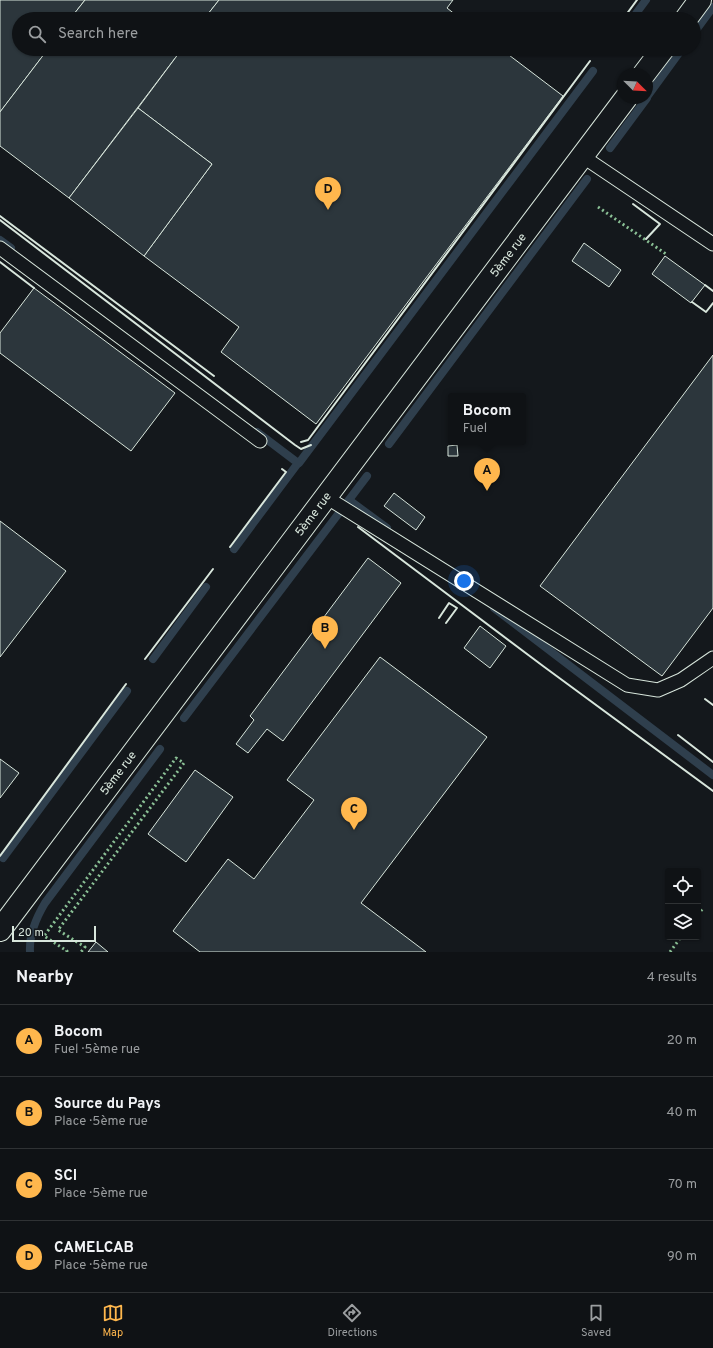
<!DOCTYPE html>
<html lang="en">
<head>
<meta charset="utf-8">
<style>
  :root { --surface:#0f1215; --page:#1d2022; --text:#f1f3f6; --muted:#9b9ea0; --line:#2f3234; --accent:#ffb74d }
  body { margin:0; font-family:Overpass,sans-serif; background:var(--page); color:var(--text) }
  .controls { position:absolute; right:12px; bottom:12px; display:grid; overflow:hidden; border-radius:4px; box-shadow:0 1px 3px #0004 }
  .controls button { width:36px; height:36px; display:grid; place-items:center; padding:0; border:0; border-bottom:1px solid var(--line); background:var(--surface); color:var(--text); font:20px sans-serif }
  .compass { position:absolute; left:617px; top:68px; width:36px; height:36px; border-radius:50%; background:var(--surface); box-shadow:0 1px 3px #0004; rotate:114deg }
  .scale { position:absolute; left:12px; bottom:10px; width:84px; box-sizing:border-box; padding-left:4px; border:2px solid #d8e6dc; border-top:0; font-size:11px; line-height:14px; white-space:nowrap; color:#d8e6dc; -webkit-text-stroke:3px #14181c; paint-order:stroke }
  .you { position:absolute; left:464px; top:581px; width:14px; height:14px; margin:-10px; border:3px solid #fff; border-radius:50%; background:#1a73e8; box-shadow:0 0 0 6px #1a73e833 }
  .badge { display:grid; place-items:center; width:26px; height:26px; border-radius:50%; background:var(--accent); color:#111; font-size:13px; font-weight:700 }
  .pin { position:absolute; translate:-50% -33px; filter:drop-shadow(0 1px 2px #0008) }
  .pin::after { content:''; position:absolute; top:21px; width:14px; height:12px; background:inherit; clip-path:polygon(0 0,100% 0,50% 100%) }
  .popup { position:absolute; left:448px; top:393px; width:78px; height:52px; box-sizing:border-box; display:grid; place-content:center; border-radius:4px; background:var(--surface); filter:drop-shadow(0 1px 3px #0005); font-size:13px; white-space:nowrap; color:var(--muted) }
  .popup b { font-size:15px; color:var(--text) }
  .popup::after { content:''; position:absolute; left:50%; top:100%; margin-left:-8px; border:8px solid transparent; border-top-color:var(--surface) }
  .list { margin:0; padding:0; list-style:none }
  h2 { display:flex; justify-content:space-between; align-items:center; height:52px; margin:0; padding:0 16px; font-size:17px }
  h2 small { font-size:13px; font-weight:400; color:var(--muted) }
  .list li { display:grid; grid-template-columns:26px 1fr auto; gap:12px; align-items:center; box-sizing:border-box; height:72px; padding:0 16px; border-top:1px solid var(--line) }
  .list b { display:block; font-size:15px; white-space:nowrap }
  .list p { margin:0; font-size:13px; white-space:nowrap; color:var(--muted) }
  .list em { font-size:13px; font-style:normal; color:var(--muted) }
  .icon { flex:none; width:22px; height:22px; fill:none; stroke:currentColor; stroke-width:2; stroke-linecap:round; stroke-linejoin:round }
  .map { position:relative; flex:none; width:713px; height:952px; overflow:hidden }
  .search { position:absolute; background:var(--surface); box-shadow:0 1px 3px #0004; left:12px; right:12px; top:12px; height:44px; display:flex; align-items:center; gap:10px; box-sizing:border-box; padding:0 14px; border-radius:22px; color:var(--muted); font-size:15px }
  .sheet { height:340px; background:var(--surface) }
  nav { display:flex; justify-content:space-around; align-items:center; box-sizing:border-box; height:56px; border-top:1px solid var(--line); background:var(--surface); font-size:11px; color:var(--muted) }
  nav a { display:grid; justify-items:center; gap:2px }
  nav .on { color:var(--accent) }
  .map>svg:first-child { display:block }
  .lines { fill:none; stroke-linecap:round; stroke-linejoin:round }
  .stream { stroke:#2f3f4d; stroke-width:8 }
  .building { fill:#2c363c; stroke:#d8e6dc }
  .service-casing { stroke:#d8e6dc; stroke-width:15 }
  .minor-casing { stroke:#d8e6dc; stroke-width:24 }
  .service { stroke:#14181c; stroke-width:13 }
  .minor { stroke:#14181c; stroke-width:22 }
  .hedge { stroke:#8ac095; stroke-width:3; stroke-dasharray:2 3; stroke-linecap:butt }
  .wall { stroke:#d8e6dc; stroke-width:2 }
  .labels { text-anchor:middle; stroke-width:3; stroke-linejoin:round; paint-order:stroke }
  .street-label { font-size:12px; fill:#d8e6dc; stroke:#14181c }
</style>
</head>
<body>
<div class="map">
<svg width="713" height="952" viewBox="0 0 713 952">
  <rect width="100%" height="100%" fill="#14181c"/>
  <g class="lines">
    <g class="stream">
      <path d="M 632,19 L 646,0"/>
      <path d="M 694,33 L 713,7"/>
      <path d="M 647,97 L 682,49"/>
      <path d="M 610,148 L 647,98"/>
      <path d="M 0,240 L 11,248"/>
      <path d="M 389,444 L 587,179"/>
      <path d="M 299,463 L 593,71"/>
      <path d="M 349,500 L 387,528"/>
      <path d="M 234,549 L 298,463 L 257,432"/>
      <path d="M 494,608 L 713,775"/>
      <path d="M 153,659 L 206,587"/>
      <path d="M 184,718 L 367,476"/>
      <path d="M 3,858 L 127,691"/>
      <path d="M 30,952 C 29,934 36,918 45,903 L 160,749"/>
    </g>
  </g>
  <g class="building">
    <path d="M 0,0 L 85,0 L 70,19 L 19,19 L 19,49 L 48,49 L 0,112 Z"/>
    <path d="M 85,0 L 219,0 L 204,19 L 70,19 Z"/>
    <path d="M 219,0 L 453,0 L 447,8 L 461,19 L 204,19 Z"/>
    <path d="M 48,49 L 182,49 L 69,198 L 0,146 L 0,112 Z"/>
    <path d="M 182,49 L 501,49 L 563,96 L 316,424 L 221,352 L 239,327 L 144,256 L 212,164 L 138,108 Z"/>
    <path d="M 138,108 L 212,164 L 144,256 L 69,198 Z"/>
    <path d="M 584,243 L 621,270 L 609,287 L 572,261 Z"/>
    <path d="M 665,256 L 705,285 L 691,303 L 652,274 Z"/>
    <path d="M 34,288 L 175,393 L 131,451 L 0,353 L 0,333 Z"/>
    <path d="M 713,355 L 713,608 L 662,676 L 540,586 Z"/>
    <path d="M 457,445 L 458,456 L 448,456 L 448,446 Z"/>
    <path d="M 394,493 L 425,517 L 416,530 L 384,506 Z"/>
    <path d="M 0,521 L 66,571 L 0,657 Z"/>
    <path d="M 368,558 L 401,583 L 283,741 L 267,729 L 248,753 L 236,744 L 254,720 L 250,716 Z"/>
    <path d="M 480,626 L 506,646 L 490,668 L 464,648 Z"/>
    <path d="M 380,657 L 487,737 L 361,903 L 426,952 L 200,952 L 173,931 L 228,859 L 254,879 L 314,800 L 287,780 Z"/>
    <path d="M 0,759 L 19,773 L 0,798 Z"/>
    <path d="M 195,770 L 233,797 L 186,862 L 148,834 Z"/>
    <path d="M 96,942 L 108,952 L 88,952 Z"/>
  </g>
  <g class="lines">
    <g class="service-casing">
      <g id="service">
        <path d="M 582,156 L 713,244"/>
        <path d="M 0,248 L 260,441"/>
        <path d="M 326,497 L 627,685 L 658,690 L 681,680 L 713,658"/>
      </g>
    </g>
    <g class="minor-casing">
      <g id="minor">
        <path d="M 686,19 L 700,0"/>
        <path d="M 644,74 L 663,49"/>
        <path d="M 0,930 L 626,98"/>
      </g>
    </g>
    <use href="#service" class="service"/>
    <use href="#minor" class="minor"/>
    <g class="hedge">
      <path d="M 598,207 L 666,254"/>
      <path d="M 698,915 L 703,908"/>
      <path d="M 66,952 L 67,951 L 44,936 L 176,758 L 184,763 L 58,930 L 85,947 L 81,952"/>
      <path d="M 670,952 L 681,937"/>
    </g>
    <g class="wall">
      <path d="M 623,19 L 637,0"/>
      <path d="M 633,204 L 660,224 L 646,239"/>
      <path d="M 0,216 L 214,376"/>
      <path d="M 0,220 L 295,445 L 301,449 L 311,445"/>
      <path d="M 0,262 L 34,288"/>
      <path d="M 705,285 L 713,291"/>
      <path d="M 692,302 L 706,312 L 713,303"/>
      <path d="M 301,442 L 308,440 L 590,61"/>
      <path d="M 358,527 L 543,666 L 713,791"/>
      <path d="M 230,547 L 286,472 L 282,469"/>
      <path d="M 439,618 L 449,603 L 457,608 L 446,623"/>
      <path d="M 145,659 L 213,569"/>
      <path d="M 705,699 L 713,705"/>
      <path d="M 678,735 L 713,762"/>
      <path d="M 0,856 L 126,684"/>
    </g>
  </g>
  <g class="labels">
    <g class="street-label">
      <text transform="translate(508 255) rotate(-53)" y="4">5ème rue</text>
      <text transform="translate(313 514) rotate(-53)" y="4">5ème rue</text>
      <text transform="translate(118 773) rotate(-53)" y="4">5ème rue</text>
    </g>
  </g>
</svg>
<div class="controls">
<button><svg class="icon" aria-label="locate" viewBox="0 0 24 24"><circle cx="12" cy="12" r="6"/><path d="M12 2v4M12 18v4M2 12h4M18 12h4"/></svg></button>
<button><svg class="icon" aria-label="layers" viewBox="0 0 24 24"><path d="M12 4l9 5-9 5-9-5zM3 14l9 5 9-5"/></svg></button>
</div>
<svg class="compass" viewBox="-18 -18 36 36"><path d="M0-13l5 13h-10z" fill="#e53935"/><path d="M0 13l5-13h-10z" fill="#9b9ea0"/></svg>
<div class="scale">20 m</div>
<div class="you"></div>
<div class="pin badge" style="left:487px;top:491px">A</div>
<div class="popup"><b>Bocom</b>Fuel</div>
<div class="pin badge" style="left:325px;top:649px">B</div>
<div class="pin badge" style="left:354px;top:830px">C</div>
<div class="pin badge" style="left:328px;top:210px">D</div>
<div class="search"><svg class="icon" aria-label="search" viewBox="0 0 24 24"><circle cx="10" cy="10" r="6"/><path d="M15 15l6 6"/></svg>Search here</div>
</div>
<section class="sheet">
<h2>Nearby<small>4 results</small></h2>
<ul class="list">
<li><span class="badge">A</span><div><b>Bocom</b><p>Fuel · 5ème rue</p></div><em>20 m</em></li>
<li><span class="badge">B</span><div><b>Source du Pays</b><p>Place · 5ème rue</p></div><em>40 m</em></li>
<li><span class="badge">C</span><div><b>SCI</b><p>Place · 5ème rue</p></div><em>70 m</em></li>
<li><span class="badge">D</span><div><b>CAMELCAB</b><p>Place · 5ème rue</p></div><em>90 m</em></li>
</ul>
</section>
<nav>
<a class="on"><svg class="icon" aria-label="map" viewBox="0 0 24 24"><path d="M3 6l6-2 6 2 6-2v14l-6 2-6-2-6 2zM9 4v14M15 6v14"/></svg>Map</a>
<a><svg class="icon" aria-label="directions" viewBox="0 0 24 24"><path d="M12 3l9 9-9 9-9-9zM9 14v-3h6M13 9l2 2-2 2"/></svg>Directions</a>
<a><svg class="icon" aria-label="saved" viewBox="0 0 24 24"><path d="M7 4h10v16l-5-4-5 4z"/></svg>Saved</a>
</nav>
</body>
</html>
